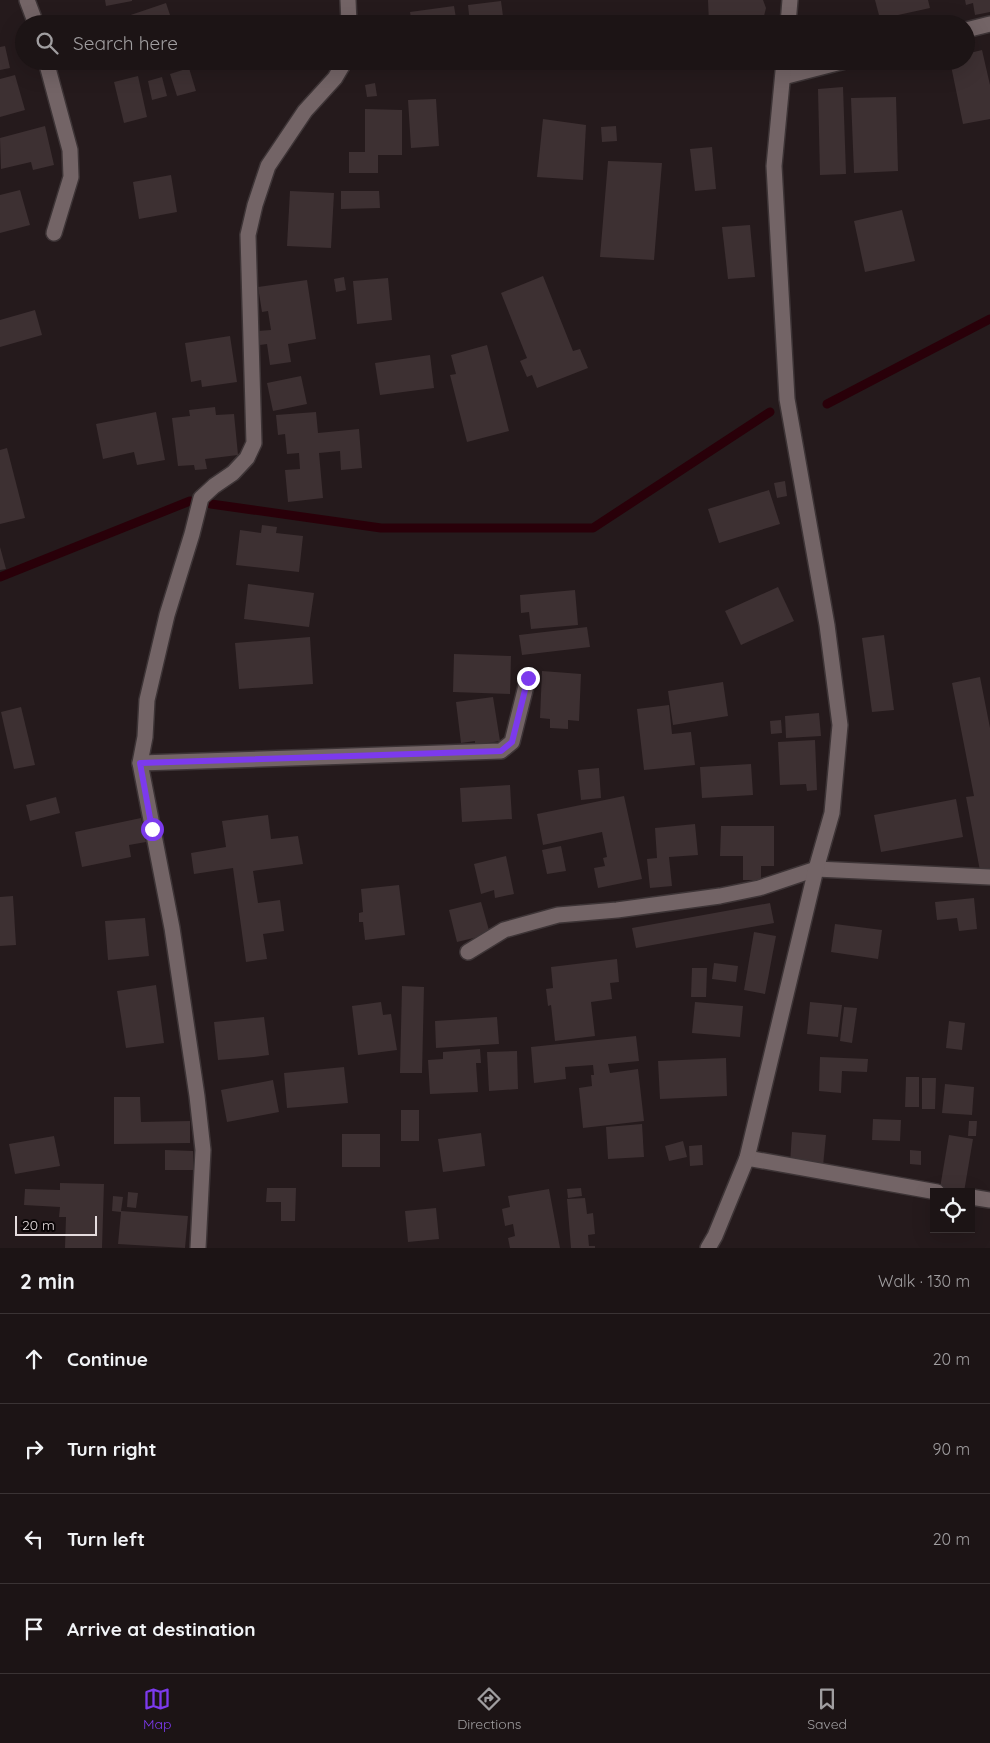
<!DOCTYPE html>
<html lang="en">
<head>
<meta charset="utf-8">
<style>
  :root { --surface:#1c1415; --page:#292122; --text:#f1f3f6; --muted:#a09ea0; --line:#3a3334; --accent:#7c3aed }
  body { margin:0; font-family:Quicksand,sans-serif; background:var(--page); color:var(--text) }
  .controls { position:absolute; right:15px; bottom:15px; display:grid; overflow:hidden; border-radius:0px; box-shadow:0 5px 20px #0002 }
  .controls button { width:45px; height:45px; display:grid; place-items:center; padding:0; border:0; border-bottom:1px solid var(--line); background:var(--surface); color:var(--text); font:25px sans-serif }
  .scale { position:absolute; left:15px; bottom:12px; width:82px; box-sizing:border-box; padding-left:5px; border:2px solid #e5dcde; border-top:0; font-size:14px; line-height:18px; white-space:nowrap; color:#e5dcde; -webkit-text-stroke:4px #0b0607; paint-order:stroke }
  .stop { position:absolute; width:15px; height:15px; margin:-11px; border:4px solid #7c3aed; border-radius:50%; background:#fff }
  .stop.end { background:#7c3aed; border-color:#fff; box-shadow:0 1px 5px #0008 }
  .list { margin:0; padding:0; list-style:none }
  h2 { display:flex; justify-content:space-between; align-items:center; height:65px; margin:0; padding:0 20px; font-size:21px }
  h2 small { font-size:16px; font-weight:400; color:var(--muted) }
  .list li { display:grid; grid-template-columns:32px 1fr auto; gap:15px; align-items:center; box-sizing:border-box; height:90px; padding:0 20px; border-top:1px solid var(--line) }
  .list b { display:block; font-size:19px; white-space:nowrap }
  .list em { font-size:16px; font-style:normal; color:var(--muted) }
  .icon { flex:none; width:28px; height:28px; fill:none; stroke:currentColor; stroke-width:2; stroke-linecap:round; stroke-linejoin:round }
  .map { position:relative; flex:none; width:990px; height:1248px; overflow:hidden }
  .search { position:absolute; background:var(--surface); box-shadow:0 5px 20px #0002; left:15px; right:15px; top:15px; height:55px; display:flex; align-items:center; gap:12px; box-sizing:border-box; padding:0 18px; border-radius:28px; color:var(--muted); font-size:19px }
  .sheet { height:425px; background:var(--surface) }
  nav { display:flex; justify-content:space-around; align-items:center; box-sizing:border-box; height:70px; border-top:1px solid var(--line); background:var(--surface); font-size:14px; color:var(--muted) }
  nav a { display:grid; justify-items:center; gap:2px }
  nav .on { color:var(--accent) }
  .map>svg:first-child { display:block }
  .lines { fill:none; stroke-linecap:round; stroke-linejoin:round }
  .stream { stroke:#290009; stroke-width:9 }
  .building { fill:#3d3032 }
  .minor-casing { stroke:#3d3436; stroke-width:18 }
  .minor { stroke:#736466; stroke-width:15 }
  .route { stroke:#7c3aed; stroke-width:6 }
</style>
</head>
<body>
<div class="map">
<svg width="990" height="1248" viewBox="0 0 990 1248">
  <rect width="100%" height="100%" fill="#251a1c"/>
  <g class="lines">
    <g class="stream">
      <path d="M 827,404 L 990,319"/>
      <path d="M 211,504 L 381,528 L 593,528 L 770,412"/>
      <path d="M 0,577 L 190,501"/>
    </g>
  </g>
  <g class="building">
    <path d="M 105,0 L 132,0 L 132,1 L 106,6 Z"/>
    <path d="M 708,0 L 763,0 L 766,8 L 762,24 L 709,24 Z"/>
    <path d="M 875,0 L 928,0 L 930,8 L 880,19 Z"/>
    <path d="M 965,0 L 990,0 L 990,12 L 975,15 L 973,3 L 966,5 Z"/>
    <path d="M 501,1 L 504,24 L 470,24 L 468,5 Z"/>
    <path d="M 166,3 L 173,24 L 104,24 L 113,21 Z"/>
    <path d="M 454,6 L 457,24 L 412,24 L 410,12 Z"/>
    <path d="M 5,46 L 10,68 L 0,70 L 0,47 Z"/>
    <path d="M 982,50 L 990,85 L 990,119 L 963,124 L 950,61 L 966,61 L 966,54 Z"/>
    <path d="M 154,61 L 181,61 L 181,62 L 156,68 Z"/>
    <path d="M 189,68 L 196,91 L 177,96 L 170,74 Z"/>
    <path d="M 15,75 L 25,110 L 0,117 L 0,79 Z"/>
    <path d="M 138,76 L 147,117 L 124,123 L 114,82 Z"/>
    <path d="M 162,77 L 167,96 L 152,100 L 148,81 Z"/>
    <path d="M 375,83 L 377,96 L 367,97 L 365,85 Z"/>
    <path d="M 843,87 L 846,174 L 820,175 L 818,89 Z"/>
    <path d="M 896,97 L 898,171 L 854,173 L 851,98 Z"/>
    <path d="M 436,99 L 439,146 L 411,148 L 408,100 Z"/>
    <path d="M 365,109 L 402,110 L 402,155 L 378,155 L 378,173 L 349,173 L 349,152 L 365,152 Z"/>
    <path d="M 543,119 L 586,125 L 583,180 L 537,177 Z"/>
    <path d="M 45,126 L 54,165 L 33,170 L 31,162 L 1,169 L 0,138 Z"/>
    <path d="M 616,126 L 617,141 L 602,142 L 601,127 Z"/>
    <path d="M 712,147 L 716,189 L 695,191 L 690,149 Z"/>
    <path d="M 608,161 L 662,163 L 654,260 L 600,257 Z"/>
    <path d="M 171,175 L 177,212 L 139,219 L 133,182 Z"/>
    <path d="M 20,190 L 30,225 L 0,233 L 0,195 Z"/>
    <path d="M 290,191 L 334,193 L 331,248 L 287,246 Z"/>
    <path d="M 341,191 L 379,191 L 380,208 L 341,209 Z"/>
    <path d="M 902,210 L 915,261 L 865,272 L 854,221 Z"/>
    <path d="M 750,225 L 755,277 L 728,279 L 722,227 Z"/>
    <path d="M 543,276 L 573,351 L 580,349 L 588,368 L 537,388 L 532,375 L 527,377 L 520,361 L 527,358 L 501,293 Z"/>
    <path d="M 344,277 L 346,290 L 336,292 L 334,279 Z"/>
    <path d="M 388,278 L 392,320 L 357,324 L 353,281 Z"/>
    <path d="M 307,280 L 316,339 L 288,344 L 291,362 L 270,365 L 267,344 L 260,345 L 258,331 L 271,330 L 268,311 L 262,312 L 258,287 Z"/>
    <path d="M 35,310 L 42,335 L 0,347 L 0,320 Z"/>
    <path d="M 230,336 L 237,382 L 202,387 L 201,380 L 191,382 L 185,343 Z"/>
    <path d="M 487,345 L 509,431 L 467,442 L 450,375 L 456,374 L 451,355 Z"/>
    <path d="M 430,355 L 434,388 L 380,395 L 375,363 Z"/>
    <path d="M 301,376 L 307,404 L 273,411 L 267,383 Z"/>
    <path d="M 215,407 L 216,415 L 234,414 L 238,455 L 205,459 L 207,469 L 195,470 L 194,465 L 178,466 L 172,418 L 190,416 L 189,410 Z"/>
    <path d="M 156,412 L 165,460 L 137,465 L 134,452 L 103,459 L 96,424 Z"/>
    <path d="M 316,412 L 318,433 L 359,429 L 362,468 L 341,470 L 340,451 L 319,453 L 323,498 L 288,502 L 285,470 L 300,469 L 299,453 L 287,454 L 285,434 L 278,435 L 276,415 Z"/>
    <path d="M 7,448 L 25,518 L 0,524 L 0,450 Z"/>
    <path d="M 785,481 L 787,496 L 777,498 L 774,483 Z"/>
    <path d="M 769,490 L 780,524 L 719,543 L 708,509 Z"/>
    <path d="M 262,525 L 277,527 L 276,533 L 303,536 L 299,572 L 236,565 L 240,530 L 261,533 Z"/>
    <path d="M 0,547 L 6,569 L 0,570 Z"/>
    <path d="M 248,584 L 314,593 L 309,627 L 244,619 Z"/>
    <path d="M 778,587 L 794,621 L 741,645 L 725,611 Z"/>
    <path d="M 575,590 L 578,625 L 531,629 L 529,612 L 521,613 L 520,595 Z"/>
    <path d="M 587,627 L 590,647 L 522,655 L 519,635 Z"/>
    <path d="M 884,635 L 894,710 L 872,712 L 862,638 Z"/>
    <path d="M 310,637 L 313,684 L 239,689 L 235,643 Z"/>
    <path d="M 454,654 L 511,656 L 510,694 L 453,692 Z"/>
    <path d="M 542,671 L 581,674 L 579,721 L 568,720 L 568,729 L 550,728 L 550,719 L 540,718 Z"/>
    <path d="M 980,677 L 990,728 L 990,874 L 981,876 L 966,797 L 974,796 L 952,683 Z"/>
    <path d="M 723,682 L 728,716 L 673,725 L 668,691 Z"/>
    <path d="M 493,697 L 500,741 L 475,745 L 475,741 L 461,743 L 456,702 Z"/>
    <path d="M 669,705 L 672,734 L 691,732 L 695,765 L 644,770 L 637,709 Z"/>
    <path d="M 21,707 L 35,765 L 14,769 L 1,712 Z"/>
    <path d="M 819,713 L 821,736 L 786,738 L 785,716 Z"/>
    <path d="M 781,720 L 782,733 L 771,734 L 770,721 Z"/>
    <path d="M 815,740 L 817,790 L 807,791 L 806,784 L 780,785 L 778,742 Z"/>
    <path d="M 751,764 L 753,795 L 702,798 L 700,767 Z"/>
    <path d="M 599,768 L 601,798 L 581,800 L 578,770 Z"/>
    <path d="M 510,785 L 512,819 L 462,822 L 460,788 Z"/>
    <path d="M 624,796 L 642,879 L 598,888 L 594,868 L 605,866 L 603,858 L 607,857 L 602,832 L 543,845 L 537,814 Z"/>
    <path d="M 56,797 L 60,813 L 30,821 L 26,805 Z"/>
    <path d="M 956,799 L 963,837 L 881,852 L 874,815 Z"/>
    <path d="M 268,815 L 271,839 L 298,836 L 303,864 L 253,871 L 258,903 L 280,900 L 284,931 L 263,934 L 267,959 L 246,962 L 233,868 L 194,874 L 191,853 L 226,847 L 222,821 Z"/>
    <path d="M 141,818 L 146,842 L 129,845 L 131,857 L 82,867 L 75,832 Z"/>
    <path d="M 695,824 L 698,855 L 669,857 L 672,886 L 650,888 L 647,859 L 657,858 L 655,828 Z"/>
    <path d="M 721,826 L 774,826 L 774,866 L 761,866 L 761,880 L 743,880 L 743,856 L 720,856 Z"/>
    <path d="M 561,846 L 566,871 L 547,874 L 542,850 Z"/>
    <path d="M 506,856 L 514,894 L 495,898 L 494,890 L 481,894 L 474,864 Z"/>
    <path d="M 399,885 L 405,935 L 365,940 L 363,922 L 359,922 L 359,913 L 363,912 L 361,889 Z"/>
    <path d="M 13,896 L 16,945 L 0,946 L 0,897 Z"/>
    <path d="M 974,898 L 977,929 L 959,931 L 957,918 L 937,920 L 935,902 Z"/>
    <path d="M 481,902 L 490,934 L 457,942 L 449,910 Z"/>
    <path d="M 770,903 L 774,923 L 636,948 L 632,928 Z"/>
    <path d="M 145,918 L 149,956 L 108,960 L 105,921 Z"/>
    <path d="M 835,924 L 882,930 L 878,959 L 831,952 Z"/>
    <path d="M 754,932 L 776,936 L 765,994 L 744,990 Z"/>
    <path d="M 617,959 L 619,982 L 610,983 L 612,999 L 591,1002 L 595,1036 L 555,1041 L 551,1005 L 548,1006 L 546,989 L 553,988 L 551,967 Z"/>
    <path d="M 714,963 L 738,966 L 736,982 L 712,979 Z"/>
    <path d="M 692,968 L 707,968 L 706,997 L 691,997 Z"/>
    <path d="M 156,985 L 164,1043 L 126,1048 L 117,991 Z"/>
    <path d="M 402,986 L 424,987 L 422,1073 L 400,1073 Z"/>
    <path d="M 381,1002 L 383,1015 L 391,1014 L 397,1050 L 358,1055 L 352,1006 Z"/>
    <path d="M 695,1002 L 743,1006 L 740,1037 L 692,1033 Z"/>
    <path d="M 810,1002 L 842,1005 L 838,1037 L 807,1034 Z"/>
    <path d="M 844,1007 L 857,1008 L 852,1043 L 840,1041 Z"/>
    <path d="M 264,1017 L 269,1055 L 254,1057 L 255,1054 L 254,1057 L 218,1060 L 214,1022 Z"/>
    <path d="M 497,1017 L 499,1044 L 436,1048 L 435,1021 Z"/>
    <path d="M 949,1021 L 965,1023 L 962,1050 L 946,1048 Z"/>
    <path d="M 636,1036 L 639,1061 L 608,1064 L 610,1073 L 638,1069 L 644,1121 L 583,1128 L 579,1088 L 592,1086 L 591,1075 L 594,1075 L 593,1065 L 565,1067 L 566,1079 L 534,1083 L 531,1047 Z"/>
    <path d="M 480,1049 L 481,1063 L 476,1063 L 478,1092 L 430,1094 L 428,1060 L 443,1059 L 443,1052 Z"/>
    <path d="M 517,1051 L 518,1089 L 489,1091 L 487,1052 Z"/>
    <path d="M 820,1057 L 868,1059 L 867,1072 L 842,1071 L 841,1093 L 819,1091 Z"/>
    <path d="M 726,1058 L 727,1096 L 660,1099 L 658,1061 Z"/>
    <path d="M 344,1067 L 348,1103 L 287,1108 L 284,1073 Z"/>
    <path d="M 906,1077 L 919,1077 L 919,1107 L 905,1107 Z"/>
    <path d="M 922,1078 L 936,1078 L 935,1109 L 922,1109 Z"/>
    <path d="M 273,1080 L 279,1112 L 227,1122 L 221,1090 Z"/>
    <path d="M 945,1084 L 974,1087 L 972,1115 L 942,1113 Z"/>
    <path d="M 114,1097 L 140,1097 L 141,1122 L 190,1121 L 190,1143 L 114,1144 Z"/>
    <rect x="401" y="1110" width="18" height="31"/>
    <path d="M 873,1119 L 901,1120 L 900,1141 L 872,1140 Z"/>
    <path d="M 969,1121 L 977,1121 L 976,1136 L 968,1136 Z"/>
    <path d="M 642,1124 L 644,1157 L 608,1159 L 606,1127 Z"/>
    <path d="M 792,1132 L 826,1135 L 823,1166 L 790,1164 Z"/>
    <path d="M 481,1133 L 485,1166 L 443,1172 L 438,1139 Z"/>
    <rect x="342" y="1134" width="38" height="33"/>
    <path d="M 949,1135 L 973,1139 L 964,1192 L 940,1188 Z"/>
    <path d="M 54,1136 L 60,1166 L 15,1174 L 9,1144 Z"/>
    <path d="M 683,1141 L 687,1157 L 669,1161 L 665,1146 Z"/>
    <path d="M 702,1145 L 703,1165 L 690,1166 L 689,1146 Z"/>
    <path d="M 165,1150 L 193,1151 L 193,1170 L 165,1170 Z"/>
    <path d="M 910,1150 L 921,1151 L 921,1165 L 910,1164 Z"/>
    <path d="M 60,1183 L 104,1184 L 102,1248 L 65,1248 L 66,1217 L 59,1217 L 60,1207 L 24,1205 L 25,1189 L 60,1190 Z"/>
    <path d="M 267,1188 L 296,1188 L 295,1221 L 281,1221 L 281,1202 L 266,1202 Z"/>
    <path d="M 581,1188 L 582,1196 L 568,1198 L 567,1189 Z"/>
    <path d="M 549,1189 L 560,1248 L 510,1248 L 508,1238 L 515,1236 L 513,1224 L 505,1226 L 502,1209 L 510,1207 L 508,1196 Z"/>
    <path d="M 128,1192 L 138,1193 L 136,1208 L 127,1207 Z"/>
    <path d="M 113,1196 L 123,1197 L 121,1211 L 188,1216 L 185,1248 L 118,1244 L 121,1212 L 112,1211 Z"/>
    <path d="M 585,1198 L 587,1214 L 593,1213 L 595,1234 L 588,1235 L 589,1246 L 595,1246 L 595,1248 L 571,1248 L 567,1199 Z"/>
    <path d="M 436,1208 L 439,1239 L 408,1242 L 405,1211 Z"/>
  </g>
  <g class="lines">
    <g class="minor-casing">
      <g id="minor">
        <path d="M 27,0 L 36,24"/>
        <path d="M 348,0 L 349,24"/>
        <path d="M 788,24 L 790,0"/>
        <path d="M 966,30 L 990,24"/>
        <path d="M 46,61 L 70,150 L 71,177 L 54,233"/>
        <path d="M 783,77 L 845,61"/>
        <path d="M 140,763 L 501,751 L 512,742 L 528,678"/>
        <path d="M 468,952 L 504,930 L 558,915 L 617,910 L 720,896 L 759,888 L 816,869 L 990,877"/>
        <path d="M 747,1158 L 937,1192"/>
        <path d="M 971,1197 L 990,1200"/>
        <path d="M 198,1248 L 203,1150 L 197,1096 L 172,928 L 140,763 L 145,737 L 147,700 L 167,615 L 192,534 L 201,498 L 214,486 L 233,473 L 247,458 L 254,443 L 248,235 L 255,205 L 268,166 L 305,111 L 335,78 L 345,61"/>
        <path d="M 708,1248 L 715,1236 L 747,1158 L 816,869 L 832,813 L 840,725 L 827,625 L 787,399 L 774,166 L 784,61"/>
      </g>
    </g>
    <use href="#minor" class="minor"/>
  </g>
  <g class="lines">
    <path class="route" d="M 152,829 L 140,763 L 501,751 L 512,742 L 528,678"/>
  </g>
</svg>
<div class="controls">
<button><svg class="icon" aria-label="locate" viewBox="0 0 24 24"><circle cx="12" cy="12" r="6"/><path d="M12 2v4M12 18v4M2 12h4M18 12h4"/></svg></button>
</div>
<div class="scale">20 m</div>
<div class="stop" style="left:152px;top:829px"></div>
<div class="stop end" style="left:528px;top:678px"></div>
<div class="search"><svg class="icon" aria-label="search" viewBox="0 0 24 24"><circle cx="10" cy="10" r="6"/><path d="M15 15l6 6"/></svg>Search here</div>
</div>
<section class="sheet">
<h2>2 min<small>Walk · 130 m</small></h2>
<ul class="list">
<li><svg class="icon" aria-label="ahead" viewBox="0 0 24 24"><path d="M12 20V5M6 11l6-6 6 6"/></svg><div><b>Continue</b></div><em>20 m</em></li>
<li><svg class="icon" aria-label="right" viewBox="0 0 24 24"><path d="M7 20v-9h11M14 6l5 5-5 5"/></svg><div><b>Turn right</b></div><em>90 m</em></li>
<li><svg class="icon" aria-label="left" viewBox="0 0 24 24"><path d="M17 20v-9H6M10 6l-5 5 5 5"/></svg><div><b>Turn left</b></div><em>20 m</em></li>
<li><svg class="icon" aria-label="arrive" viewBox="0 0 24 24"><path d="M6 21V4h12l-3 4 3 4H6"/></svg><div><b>Arrive at destination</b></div></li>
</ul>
</section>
<nav>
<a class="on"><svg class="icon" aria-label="map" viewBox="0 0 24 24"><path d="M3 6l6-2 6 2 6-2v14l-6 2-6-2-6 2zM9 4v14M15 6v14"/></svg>Map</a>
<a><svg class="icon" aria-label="directions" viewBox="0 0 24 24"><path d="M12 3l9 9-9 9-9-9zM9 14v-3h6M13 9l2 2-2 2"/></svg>Directions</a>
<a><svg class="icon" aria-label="saved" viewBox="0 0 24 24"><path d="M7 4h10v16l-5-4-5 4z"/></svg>Saved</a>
</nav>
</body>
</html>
